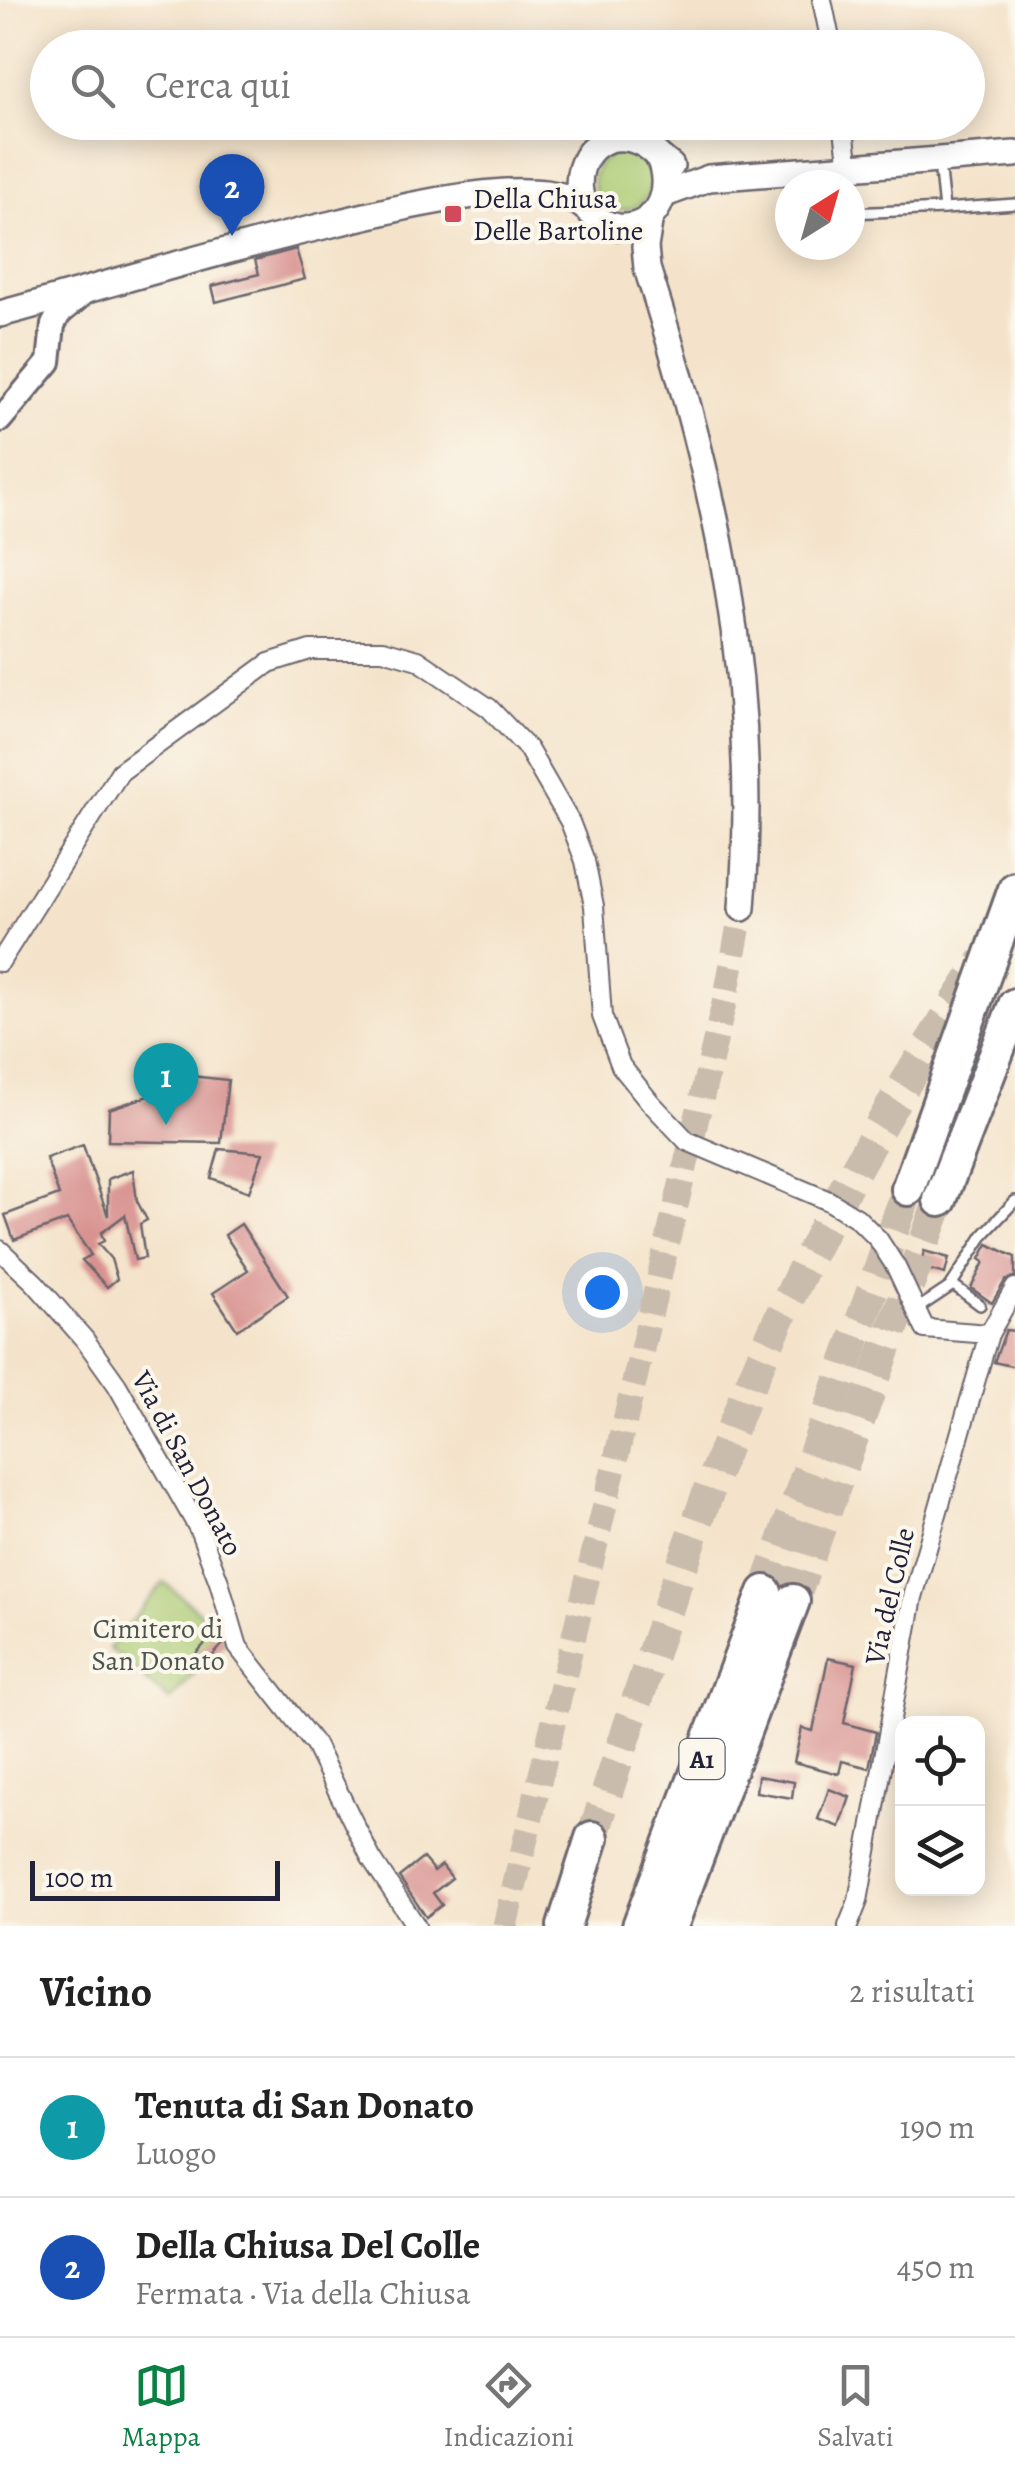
<!DOCTYPE html>
<html lang="it">
<head>
<meta charset="utf-8">
<style>
  :root { --surface:#fff; --page:#f6f6f6; --text:#222; --muted:#767676; --line:#e0e0e0; --accent:#0b8043 }
  body { margin:0; font-family:Alegreya,serif; background:var(--page); color:var(--text) }
  .controls { position:absolute; right:30px; bottom:30px; display:grid; overflow:hidden; border-radius:20px; box-shadow:0 5px 25px #0003 }
  .controls button { width:90px; height:90px; display:grid; place-items:center; padding:0; border:0; border-bottom:2px solid var(--line); background:var(--surface); color:var(--text); font:50px sans-serif }
  .compass { position:absolute; left:775px; top:170px; width:90px; height:90px; border-radius:50%; background:var(--surface); box-shadow:0 5px 25px #0003; rotate:37deg }
  .scale { position:absolute; left:30px; bottom:25px; width:250px; box-sizing:border-box; padding-left:10px; border:5px solid #22223b; border-top:0; font-size:28px; line-height:35px; white-space:nowrap; color:#22223b; -webkit-text-stroke:8px #fbf7ec; paint-order:stroke }
  .you { position:absolute; left:602px; top:1292px; width:35px; height:35px; margin:-25px; border:8px solid #fff; border-radius:50%; background:#1a73e8; box-shadow:0 0 0 15px #1a73e833 }
  .badge { display:grid; place-items:center; width:65px; height:65px; border-radius:50%; background:var(--accent); color:#fff; font-size:32px; font-weight:700 }
  .pin { position:absolute; translate:-50% -82px; filter:drop-shadow(0 2px 5px #0008) }
  .pin::after { content:''; position:absolute; top:52px; width:35px; height:30px; background:inherit; clip-path:polygon(0 0,100% 0,50% 100%) }
  .list { margin:0; padding:0; list-style:none }
  h2 { display:flex; justify-content:space-between; align-items:center; height:130px; margin:0; padding:0 40px; font-size:42px }
  h2 small { font-size:32px; font-weight:400; color:var(--muted) }
  .list li { display:grid; grid-template-columns:65px 1fr auto; gap:30px; align-items:center; box-sizing:border-box; height:140px; padding:0 40px; border-top:2px solid var(--line) }
  .list b { display:block; font-size:38px; white-space:nowrap }
  .list p { margin:0; font-size:32px; white-space:nowrap; color:var(--muted) }
  .list em { font-size:32px; font-style:normal; color:var(--muted) }
  .icon { flex:none; width:55px; height:55px; fill:none; stroke:currentColor; stroke-width:2; stroke-linecap:round; stroke-linejoin:round }
  .map { position:relative; flex:none; width:1015px; height:1926px; overflow:hidden }
  .search { position:absolute; background:var(--surface); box-shadow:0 5px 25px #0003; left:30px; right:30px; top:30px; height:110px; display:flex; align-items:center; gap:25px; box-sizing:border-box; padding:0 35px; border-radius:55px; color:var(--muted); font-size:38px }
  .sheet { height:410px; background:var(--surface) }
  nav { display:flex; justify-content:space-around; align-items:center; box-sizing:border-box; height:140px; border-top:2px solid var(--line); background:var(--surface); font-size:28px; color:var(--muted) }
  nav a { display:grid; justify-items:center; gap:5px }
  nav .on { color:var(--accent) }
  .map>svg:first-child { display:block }
  .green { fill:#abcb73; stroke:#667657; stroke-width:2.5 }
  .building { fill:#d8918f }
  .lines { fill:none; stroke-linecap:round; stroke-linejoin:round }
  .secondary-tunnel { stroke:#cabcad; stroke-width:25; stroke-dasharray:25 12; stroke-linecap:butt }
  .motorway-tunnel { stroke:#cabcad; stroke-width:32; stroke-dasharray:32 16; stroke-linecap:butt }
  .service-casing { stroke:#6c666d; stroke-width:14 }
  .minor-casing { stroke:#6c666d; stroke-width:22 }
  .tertiary-casing { stroke:#6c666d; stroke-width:28 }
  .secondary-casing { stroke:#6c666d; stroke-width:30 }
  .motorway-casing { stroke:#6c666d; stroke-width:38 }
  .service { stroke:#fff; stroke-width:9 }
  .minor { stroke:#fff; stroke-width:18 }
  .tertiary { stroke:#fff; stroke-width:22 }
  .secondary { stroke:#fff; stroke-width:25 }
  .motorway { stroke:#fff; stroke-width:32 }
  .poi-dot { fill:#d1495b; stroke:#fbf7ec; stroke-width:4 }
  .labels { text-anchor:middle; stroke-width:8; stroke-linejoin:round; paint-order:stroke }
  .shield { fill:#fbf7ec; stroke:#636270; stroke-width:2.5 }
  .shield-label { font-size:25px; font-weight:bold; fill:#22223b }
  .poi-label { font-size:28px; fill:#22223b; stroke:#fbf7ec; text-anchor:start }
  .street-label { font-size:28px; fill:#22223b; stroke:#fbf7ec }
  .park-label { font-size:28px; fill:#4b554c; stroke:#fbf7ec }
</style>
</head>
<body>
<div class="map">
<svg width="1015" height="1926" viewBox="0 0 1015 1926">
  <rect width="100%" height="100%" fill="#fbf7ec"/>
  <filter id="ink" filterUnits="userSpaceOnUse"><feTurbulence type="fractalNoise" baseFrequency=".01" numOctaves="2"/><feDisplacementMap in="SourceGraphic" scale="20" xChannelSelector="R" yChannelSelector="G"/><feConvolveMatrix kernelMatrix="1 2 1 2 8 2 1 2 1" color-interpolation-filters="sRGB"/></filter>
  <filter id="wash" filterUnits="userSpaceOnUse"><feTurbulence type="fractalNoise" baseFrequency=".0048" numOctaves="4" result="noise"/><feDisplacementMap in="SourceGraphic" scale="40" xChannelSelector="R" yChannelSelector="G"/><feGaussianBlur stdDeviation="2.25" result="paint"/><feColorMatrix in="noise" values="0 0 0 0 0 0 0 0 0 0 0 0 0 0 0 0 0 1.4 0 .05"/><feComposite in="paint" operator="in"/></filter>
  <g filter="url(#wash)">
    <rect width="100%" height="100%" fill="#f4e3ca"/>
    <g class="green">
      <circle cx="622" cy="181" r="29"/>
      <path d="M 164,1582 L 229,1637 L 206,1663 L 195,1654 L 190,1660 L 199,1668 L 170,1701 L 109,1648 Z"/>
    </g>
    <g id="blocks">
      <g class="building">
        <path d="M 296,249 L 305,279 L 216,302 L 212,286 L 259,274 L 255,260 Z"/>
        <path d="M 191,1076 L 228,1080 L 221,1143 L 108,1141 L 109,1109 L 161,1092 L 157,1078 Z"/>
        <path d="M 83,1145 L 108,1216 L 108,1179 L 133,1170 L 137,1201 L 147,1220 L 140,1224 L 145,1258 L 135,1260 L 125,1215 L 101,1233 L 104,1241 L 98,1244 L 111,1259 L 117,1279 L 107,1287 L 82,1260 L 91,1255 L 67,1220 L 14,1240 L 5,1215 L 59,1195 L 46,1158 Z"/>
        <path d="M 219,1149 L 263,1153 L 249,1192 L 211,1178 Z"/>
        <path d="M 241,1224 L 288,1296 L 237,1330 L 213,1293 L 248,1270 L 225,1235 Z"/>
        <path d="M 988,1244 L 1015,1257 L 1015,1276 L 1005,1281 L 992,1303 L 971,1288 L 984,1262 L 980,1259 Z"/>
        <path d="M 924,1251 L 949,1258 L 945,1274 L 920,1267 Z"/>
        <path d="M 1006,1330 L 1015,1331 L 1015,1367 L 994,1362 Z"/>
        <path d="M 218,1628 L 224,1643 L 206,1663 L 196,1654 Z"/>
        <path d="M 828,1658 L 856,1664 L 844,1723 L 876,1732 L 869,1768 L 842,1761 L 839,1774 L 794,1762 L 802,1728 L 813,1731 Z"/>
        <path d="M 758,1776 L 794,1782 L 792,1798 L 756,1792 Z"/>
        <path d="M 829,1789 L 850,1797 L 840,1827 L 818,1819 Z"/>
        <path d="M 423,1858 L 434,1871 L 442,1865 L 452,1878 L 433,1893 L 442,1905 L 426,1917 L 399,1877 Z"/>
      </g>
    </g>
  </g>
  <g filter="url(#ink)">
    <use href="#blocks" fill-opacity="0" stroke="#6c666d" stroke-width="2.5"/>
    <g class="lines">
      <path class="secondary-tunnel" d="M 505,1926 L 727,991 L 742,908"/>
      <g class="motorway-tunnel">
        <path d="M 765,1592 L 908,1189"/>
        <path d="M 793,1601 L 940,1200"/>
        <path d="M 592,1838 C 639,1697 683,1553 738,1414 C 802,1255 888,1103 984,960"/>
      </g>
      <g class="service-casing">
        <g id="service">
          <path d="M 944,209 L 1015,204"/>
          <path d="M 850,213 L 944,209 L 939,163"/>
          <path d="M 952,1284 L 980,1305"/>
          <path d="M 914,1311 L 950,1287 L 984,1234 L 1015,1201"/>
        </g>
      </g>
      <g class="minor-casing">
        <g id="minor">
          <path d="M 822,0 L 832,48"/>
          <path d="M 843,122 L 849,168"/>
          <path d="M 0,962 L 120,772 L 269,663 L 310,650 L 383,650 L 418,660 L 489,708 L 528,749 L 570,822 L 585,861 L 594,906 L 602,1016 L 621,1066 L 650,1102 L 687,1141 L 829,1201 L 857,1218 L 878,1239 L 896,1267 L 925,1329 L 989,1334"/>
          <path d="M 0,1250 L 35,1283 L 85,1340 L 117,1385 L 199,1529 L 219,1582 L 238,1647 L 315,1745 L 371,1858 L 416,1926"/>
          <path d="M 848,1926 L 858,1901 L 913,1597 L 989,1334 L 1015,1288"/>
        </g>
      </g>
      <g class="tertiary-casing">
        <path id="tertiary" d="M 0,420 L 49,362 L 53,325 L 59,314 L 86,291"/>
      </g>
      <g class="secondary-casing">
        <g id="secondary">
          <path d="M 665,194 L 709,178 L 1015,154"/>
          <path d="M 585,207 C 568,174 590,130 631,139 C 648,143 658,157 671,166"/>
          <path d="M 650,216 L 645,247 L 647,268 C 716,484 760,679 742,908"/>
          <path d="M 0,314 C 111,284 220,250 332,224 C 389,210 446,196 505,192 C 531,191 565,191 586,208 C 596,217 603,225 618,227 C 658,230 673,189 659,158"/>
        </g>
      </g>
      <g class="motorway-casing">
        <g id="motorway">
          <path d="M 908,1189 L 1015,889"/>
          <path d="M 940,1200 L 1015,1005"/>
          <path d="M 564,1926 L 592,1838"/>
          <path d="M 639,1926 L 765,1592"/>
          <path d="M 671,1926 L 793,1601"/>
        </g>
      </g>
      <use href="#service" class="service"/>
      <use href="#minor" class="minor"/>
      <use href="#tertiary" class="tertiary"/>
      <use href="#secondary" class="secondary"/>
      <use href="#motorway" class="motorway"/>
    </g>
  </g>
  <rect class="poi-dot" x="443" y="204" width="20" height="20" rx="5"/>
  <g class="labels">
    <rect class="shield" x="679.5" y="1739" width="45" height="40" rx="8"/>
    <g class="shield-label">
      <text x="702" y="1768">A1</text>
    </g>
    <g class="poi-label">
      <text x="473" y="208">Della Chiusa<tspan x="473" dy="32">Delle Bartoline</tspan></text>
    </g>
    <g class="street-label">
      <text transform="translate(188 1463) rotate(62)" y="10">Via di San Donato</text>
      <text transform="translate(889 1596) rotate(-77)" y="10">Via del Colle</text>
    </g>
    <g class="park-label">
      <text x="158" y="1638">Cimitero di<tspan x="158" dy="32">San Donato</tspan></text>
    </g>
  </g>
</svg>
<div class="controls">
<button><svg class="icon" aria-label="locate" viewBox="0 0 24 24"><circle cx="12" cy="12" r="6"/><path d="M12 2v4M12 18v4M2 12h4M18 12h4"/></svg></button>
<button><svg class="icon" aria-label="layers" viewBox="0 0 24 24"><path d="M12 4l9 5-9 5-9-5zM3 14l9 5 9-5"/></svg></button>
</div>
<svg class="compass" viewBox="-18 -18 36 36"><path d="M0-13l5 13h-10z" fill="#e53935"/><path d="M0 13l5-13h-10z" fill="#767676"/></svg>
<div class="scale">100 m</div>
<div class="you"></div>
<div class="pin badge" style="left:166px;top:1125px;background:#0f9aa8">1</div>
<div class="pin badge" style="left:232px;top:236px;background:#1a4fb4">2</div>
<div class="search"><svg class="icon" aria-label="search" viewBox="0 0 24 24"><circle cx="10" cy="10" r="6"/><path d="M15 15l6 6"/></svg>Cerca qui</div>
</div>
<section class="sheet">
<h2>Vicino<small>2 risultati</small></h2>
<ul class="list">
<li><span class="badge" style="background:#0f9aa8">1</span><div><b>Tenuta di San Donato</b><p>Luogo</p></div><em>190 m</em></li>
<li><span class="badge" style="background:#1a4fb4">2</span><div><b>Della Chiusa Del Colle</b><p>Fermata · Via della Chiusa</p></div><em>450 m</em></li>
</ul>
</section>
<nav>
<a class="on"><svg class="icon" aria-label="map" viewBox="0 0 24 24"><path d="M3 6l6-2 6 2 6-2v14l-6 2-6-2-6 2zM9 4v14M15 6v14"/></svg>Mappa</a>
<a><svg class="icon" aria-label="directions" viewBox="0 0 24 24"><path d="M12 3l9 9-9 9-9-9zM9 14v-3h6M13 9l2 2-2 2"/></svg>Indicazioni</a>
<a><svg class="icon" aria-label="saved" viewBox="0 0 24 24"><path d="M7 4h10v16l-5-4-5 4z"/></svg>Salvati</a>
</nav>
</body>
</html>
